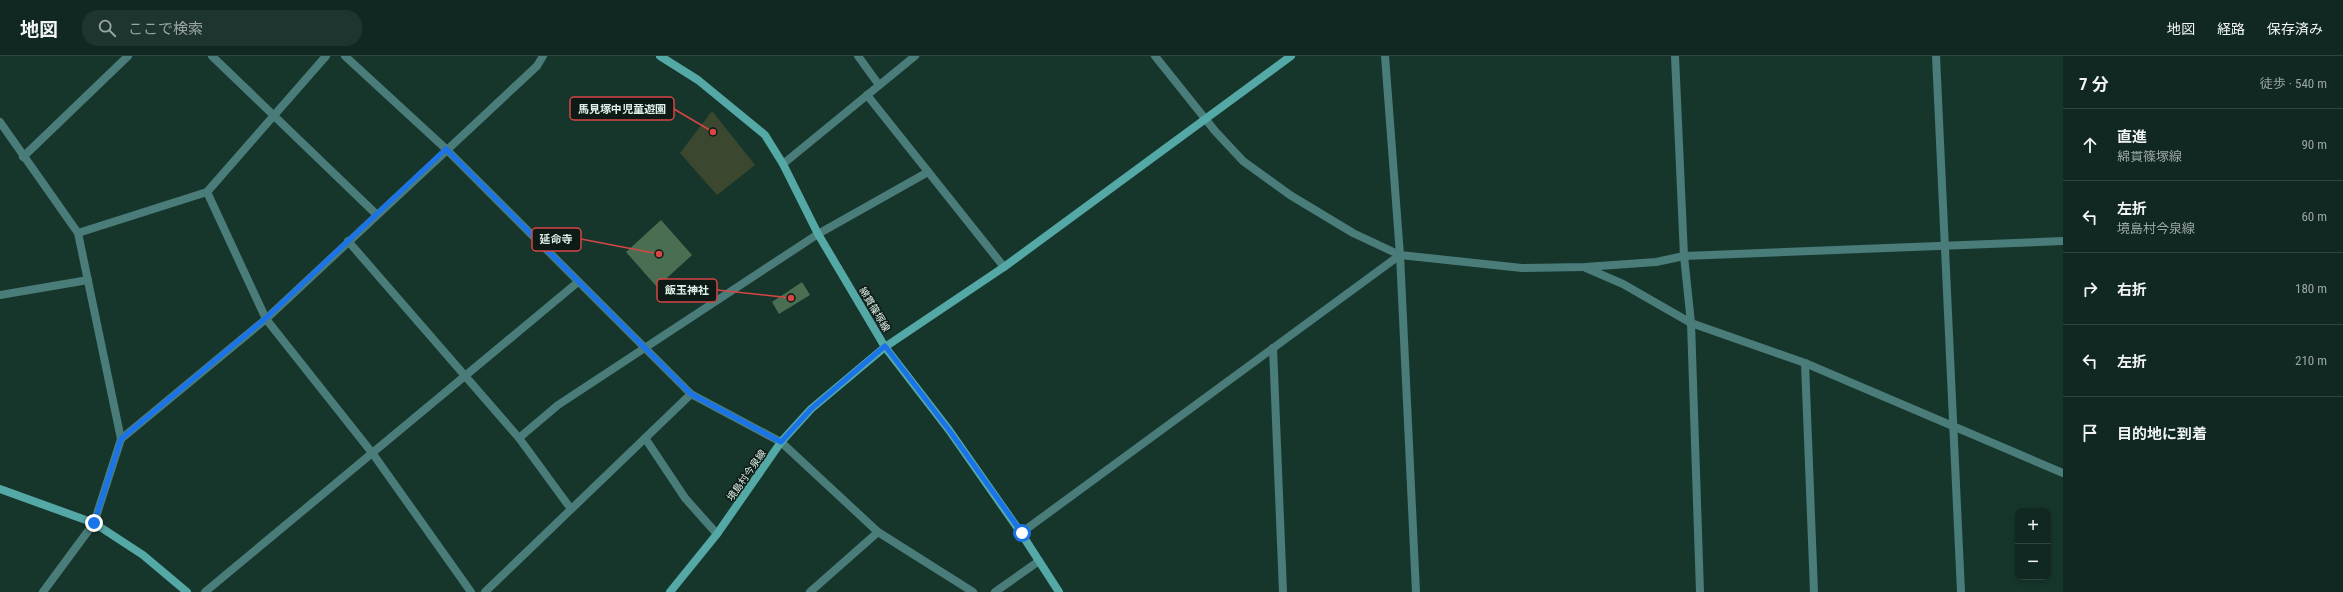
<!DOCTYPE html>
<html lang="ja">
<head>
<meta charset="utf-8">
<style>
  :root { --surface:#102821; --page:#1e342e; --text:#f1f3f6; --muted:#9ca6a5; --line:#30443f }
  body { margin:0; font-family:"Roboto Condensed","Noto Sans JP",sans-serif; background:var(--page); color:var(--text) }
  .controls { position:absolute; right:12px; bottom:12px; display:grid; overflow:hidden; border-radius:8px; box-shadow:0 2px 6px #0003 }
  .controls button { width:36px; height:36px; display:grid; place-items:center; padding:0; border:0; border-bottom:1px solid var(--line); background:var(--surface); color:var(--text); font:20px sans-serif }
  .stop { position:absolute; width:12px; height:12px; margin:-9px; border:3px solid #1a73e8; border-radius:50%; background:#fff }
  .stop.end { background:#1a73e8; border-color:#fff; box-shadow:0 1px 4px #0008 }
  .list { margin:0; padding:0; list-style:none }
  h2 { display:flex; justify-content:space-between; align-items:center; height:52px; margin:0; padding:0 16px; font-size:17px }
  h2 small { font-size:13px; font-weight:400; color:var(--muted) }
  .list li { display:grid; grid-template-columns:26px 1fr auto; gap:12px; align-items:center; box-sizing:border-box; height:72px; padding:0 16px; border-top:1px solid var(--line) }
  .list b { display:block; font-size:15px; white-space:nowrap }
  .list p { margin:0; font-size:13px; white-space:nowrap; color:var(--muted) }
  .list em { font-size:13px; font-style:normal; color:var(--muted) }
  .icon { flex:none; width:22px; height:22px; fill:none; stroke:currentColor; stroke-width:2; stroke-linecap:round; stroke-linejoin:round }
  .map { position:relative; flex:none; width:2063px; height:536px; overflow:hidden }
  header { display:flex; align-items:center; gap:24px; box-sizing:border-box; height:56px; padding:0 20px; background:var(--surface); border-bottom:1px solid var(--line) }
  header strong { font-size:19px }
  nav { display:flex; gap:22px; margin-inline-start:auto; font-size:14px }
  .search { width:280px; height:36px; background:var(--page); display:flex; align-items:center; gap:10px; box-sizing:border-box; padding:0 14px; border-radius:16px; color:var(--muted); font-size:15px }
  main { display:flex }
  aside { flex:1; background:var(--surface) }
  .map>svg:first-child { display:block }
  .green { fill:#3b482f }
  .building { fill:#4a6e52 }
  .lines { fill:none; stroke-linecap:round; stroke-linejoin:round }
  .street { stroke:#4a7c7a; stroke-width:8 }
  .secondary { stroke:#54a8a5; stroke-width:8 }
  .route { stroke:#1a73e8; stroke-width:5 }
  .labels { text-anchor:middle; stroke-width:3; stroke-linejoin:round; paint-order:stroke }
  .street-label { font-size:10px; fill:#def0e9; stroke:#0d1a16 }
  .leader { fill:none; stroke:#d74645; stroke-width:1.5 }
  .callout-dot { fill:#d74645; stroke:#0d1a16; stroke-width:1.5 }
  .callout { fill:#0d1a16; stroke:#d74645; stroke-width:1.5 }
  .callout-label { font-size:11px; text-anchor:middle; font-weight:bold; fill:#def0e9 }
</style>
</head>
<body>
<header>
<strong>地図</strong>
<div class="search"><svg class="icon" aria-label="search" viewBox="0 0 24 24"><circle cx="10" cy="10" r="6"/><path d="M15 15l6 6"/></svg>ここで検索</div>
<nav><a>地図</a><a>経路</a><a>保存済み</a></nav>
</header>
<main>
<div class="map">
<svg width="2063" height="536" viewBox="0 0 2063 536">
  <rect width="100%" height="100%" fill="#16362c"/>
  <path class="green" d="M 712,55 L 755,109 L 717,139 L 680,97 Z"/>
  <g class="building">
    <path d="M 661,164 L 692,199 L 657,231 L 626,196 Z"/>
    <path d="M 802,226 L 810,239 L 779,258 L 772,246 Z"/>
  </g>
  <g class="lines">
    <g class="street">
      <path d="M 212,0 L 376,158"/>
      <path d="M 326,0 L 207,136 L 266,263 L 373,398 L 471,536"/>
      <path d="M 345,0 L 446,93 L 691,338 L 781,386 L 878,476 L 973,536"/>
      <path d="M 858,0 L 879,29"/>
      <path d="M 1155,0 L 1215,75 L 1243,105 L 1290,139 L 1353,177 L 1400,199 L 1522,212 L 1585,211 L 1656,206 L 1684,200 L 2063,185"/>
      <path d="M 1385,0 L 1400,199 L 1416,536"/>
      <path d="M 1675,0 L 1684,200 L 1691,267 L 1700,536"/>
      <path d="M 1936,0 L 1961,536"/>
      <path d="M 867,39 L 1004,211"/>
      <path d="M 0,66 L 78,177 L 121,383 L 94,467 L 43,536"/>
      <path d="M 23,101 L 128,0"/>
      <path d="M 783,108 L 915,0"/>
      <path d="M 78,177 L 207,136"/>
      <path d="M 348,185 L 519,382 L 571,453"/>
      <path d="M 1586,212 L 1623,228 L 1691,267 L 1805,307 L 2063,417"/>
      <path d="M 0,239 L 88,224"/>
      <path d="M 1273,292 L 1283,536"/>
      <path d="M 1805,307 L 1814,536"/>
      <path d="M 519,382 L 558,349 L 818,178 L 928,116"/>
      <path d="M 645,382 L 685,442 L 717,478"/>
      <path d="M 121,383 L 266,263 L 537,10 L 543,0"/>
      <path d="M 1021,477 L 1400,199"/>
      <path d="M 205,536 L 578,226"/>
      <path d="M 485,536 L 691,338"/>
      <path d="M 810,536 L 878,476"/>
      <path d="M 995,536 L 1039,505"/>
    </g>
    <g class="secondary">
      <path d="M 660,0 L 698,24 L 765,79 L 783,108 L 818,178 L 885,291 L 949,374 L 1021,477 L 1059,536"/>
      <path d="M 0,433 L 94,467 L 143,499 L 187,536"/>
      <path d="M 670,536 L 717,478 L 781,386 L 811,353 L 885,291 L 1004,211 L 1291,0"/>
    </g>
  </g>
  <g class="lines">
    <path class="route" d="M 94,467 L 121,383 L 266,262 L 446,93 L 691,338 L 781,386 L 811,353 L 885,290 L 949,374 L 1022,477"/>
  </g>
  <g class="labels">
    <g class="street-label">
      <text transform="translate(875 253) rotate(59)" y="4">綿貫篠塚線</text>
      <text transform="translate(746 419) rotate(-55)" y="4">境島村今泉線</text>
    </g>
  </g>
  <path class="leader" d="M713 76L674 53M659 198L581 183M791 242L717 234"/>
  <g class="callout-dot">
    <circle cx="713" cy="76" r="4"/>
    <circle cx="659" cy="198" r="4"/>
    <circle cx="791" cy="242" r="4"/>
  </g>
  <g class="callout">
    <rect x="570" y="41" width="104" height="23" rx="4"/>
    <rect x="532" y="172" width="49" height="23" rx="4"/>
    <rect x="657" y="223" width="60" height="23" rx="4"/>
  </g>
  <g class="callout-label">
    <text x="622" y="57">馬見塚中児童遊園</text>
    <text x="556" y="187">延命寺</text>
    <text x="687" y="238">飯玉神社</text>
  </g>
</svg>
<div class="controls">
<button>+</button>
<button>−</button>
</div>
<div class="stop" style="left:1022px;top:477px"></div>
<div class="stop end" style="left:94px;top:467px"></div>
</div>
<aside>
<h2>7 分<small>徒歩 · 540 m</small></h2>
<ul class="list">
<li><svg class="icon" aria-label="ahead" viewBox="0 0 24 24"><path d="M12 20V5M6 11l6-6 6 6"/></svg><div><b>直進</b><p>綿貫篠塚線</p></div><em>90 m</em></li>
<li><svg class="icon" aria-label="left" viewBox="0 0 24 24"><path d="M17 20v-9H6M10 6l-5 5 5 5"/></svg><div><b>左折</b><p>境島村今泉線</p></div><em>60 m</em></li>
<li><svg class="icon" aria-label="right" viewBox="0 0 24 24"><path d="M7 20v-9h11M14 6l5 5-5 5"/></svg><div><b>右折</b></div><em>180 m</em></li>
<li><svg class="icon" aria-label="left" viewBox="0 0 24 24"><path d="M17 20v-9H6M10 6l-5 5 5 5"/></svg><div><b>左折</b></div><em>210 m</em></li>
<li><svg class="icon" aria-label="arrive" viewBox="0 0 24 24"><path d="M6 21V4h12l-3 4 3 4H6"/></svg><div><b>目的地に到着</b></div></li>
</ul>
</aside>
</main>
</body>
</html>
